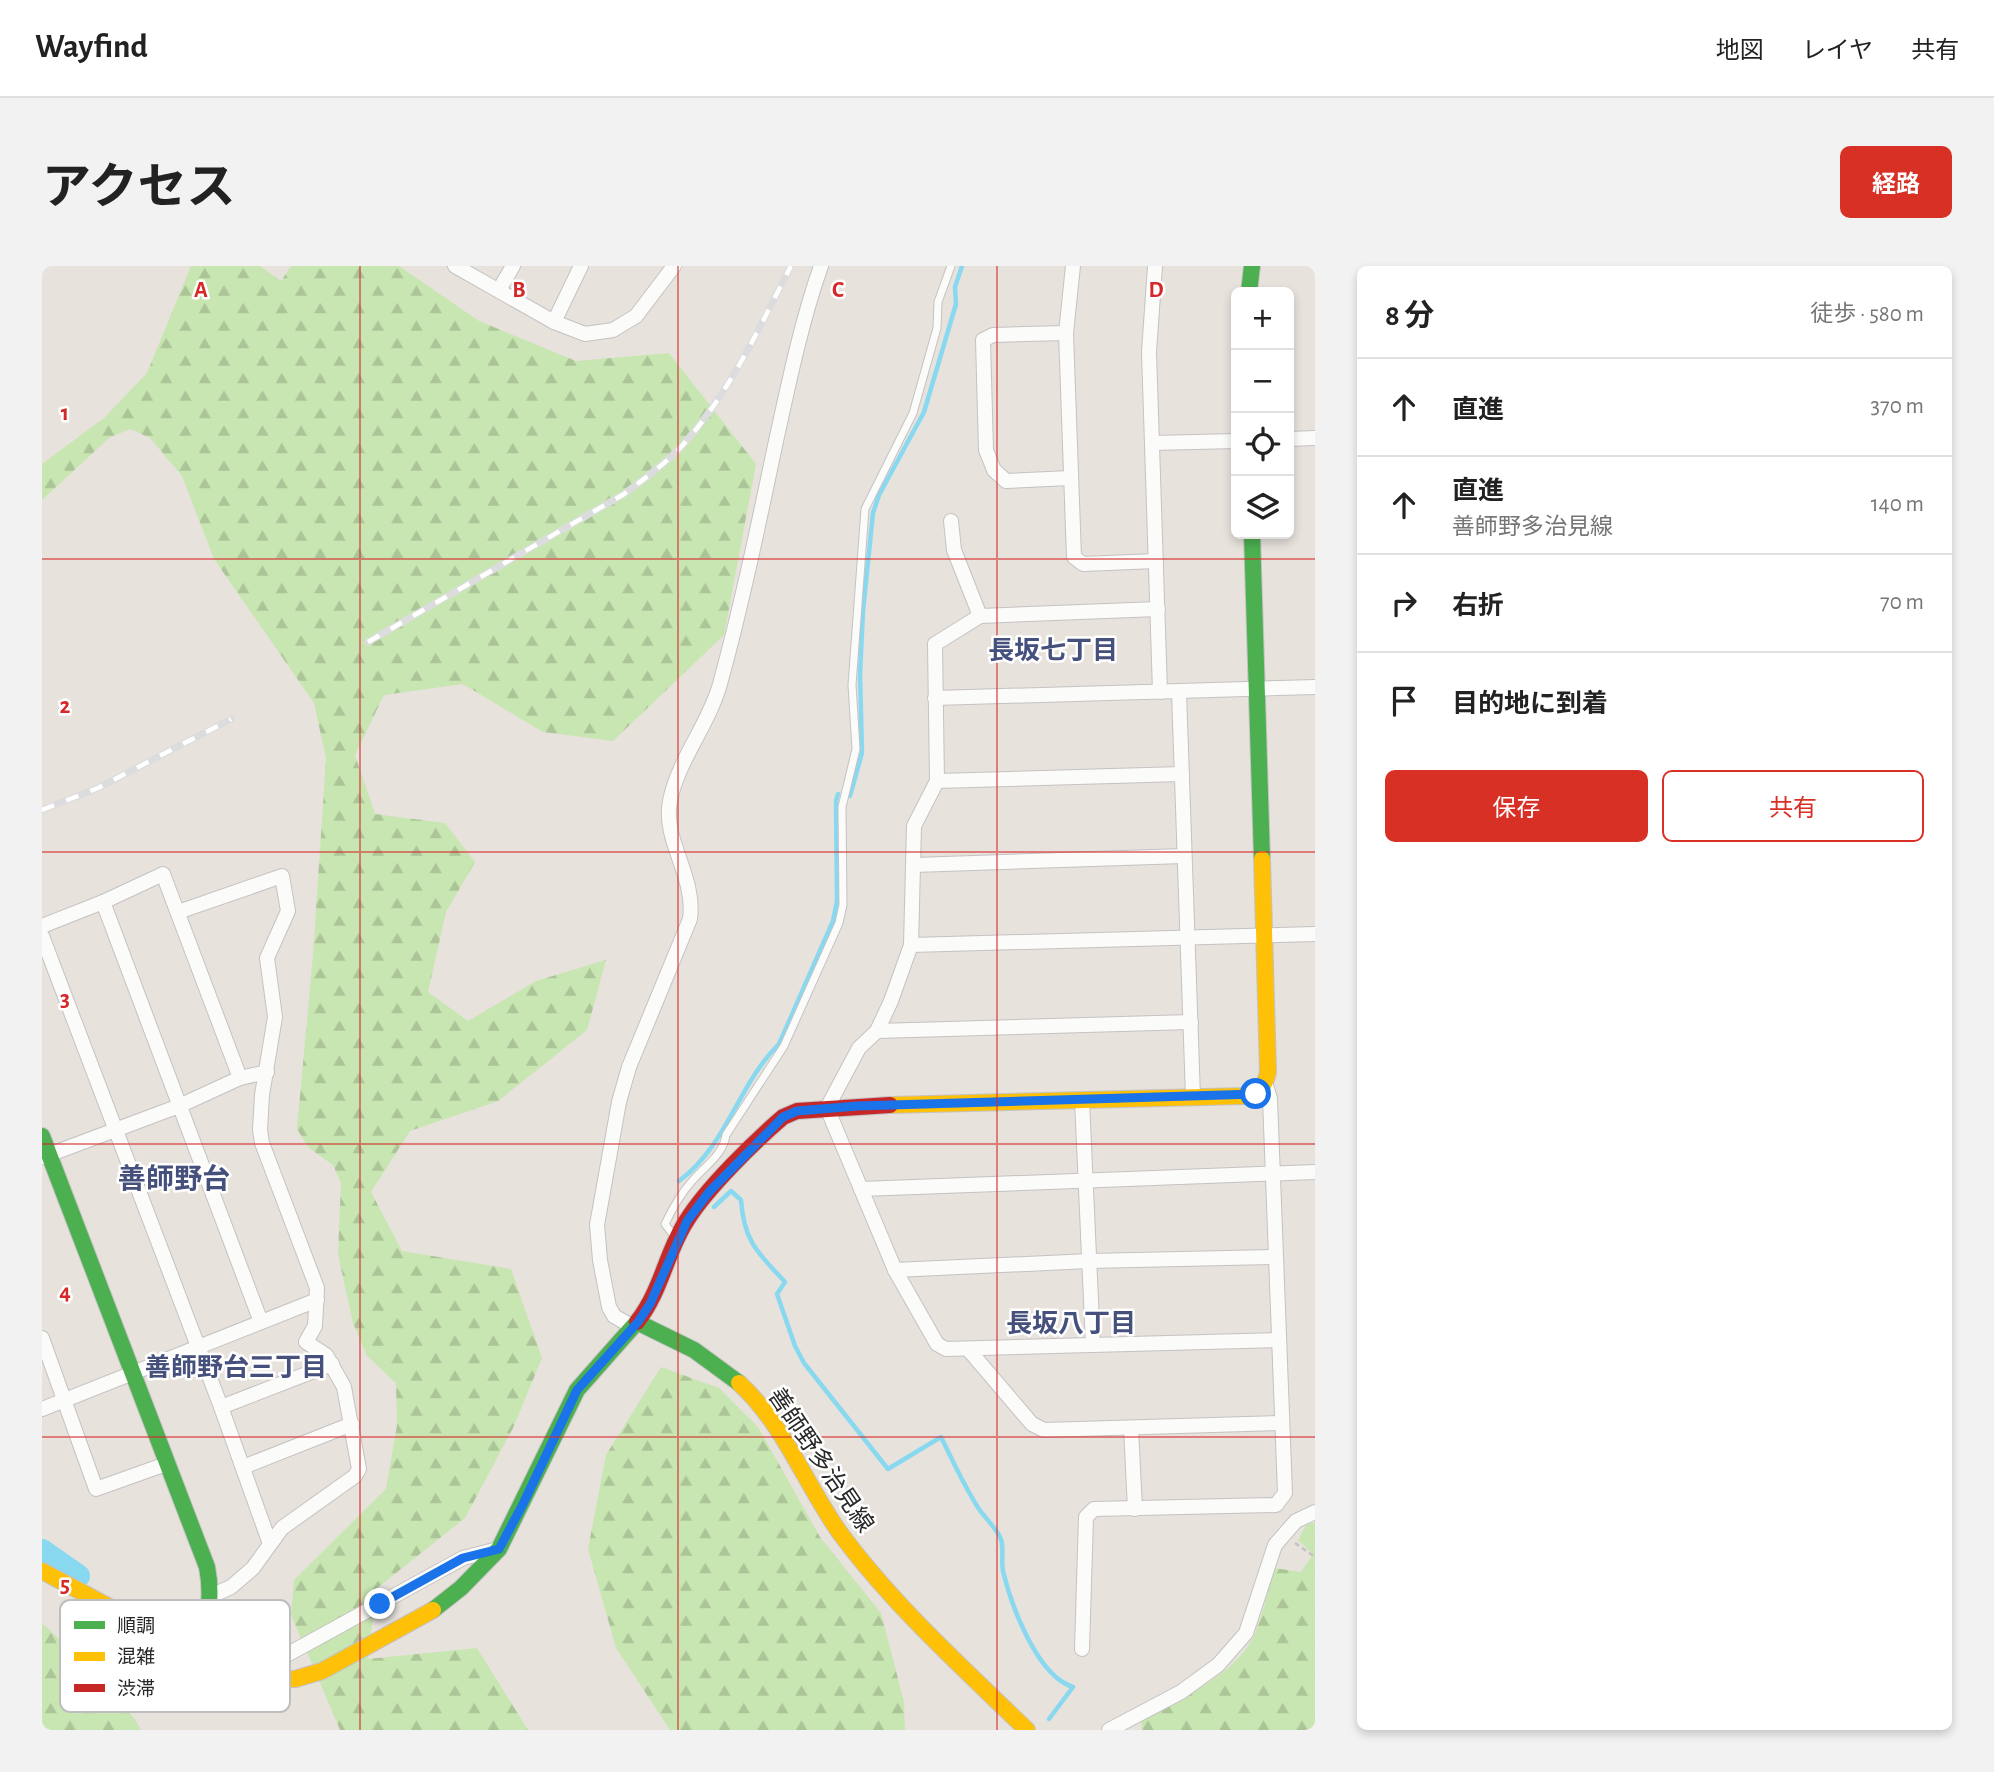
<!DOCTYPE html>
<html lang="ja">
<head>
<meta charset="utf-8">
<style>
  :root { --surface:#fff; --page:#f2f2f2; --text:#222; --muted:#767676; --line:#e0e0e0; --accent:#d93025 }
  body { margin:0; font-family:"Alegreya Sans","Noto Sans JP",sans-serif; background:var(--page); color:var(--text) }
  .controls { position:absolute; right:21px; top:21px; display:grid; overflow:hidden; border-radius:10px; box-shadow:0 4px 10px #0003 }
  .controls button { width:63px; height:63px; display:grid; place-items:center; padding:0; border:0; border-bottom:2px solid var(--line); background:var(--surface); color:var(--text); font:35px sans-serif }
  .stop { position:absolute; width:21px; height:21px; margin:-16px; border:5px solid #1a73e8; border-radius:50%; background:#fff }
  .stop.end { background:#1a73e8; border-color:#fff; box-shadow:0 2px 7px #0008 }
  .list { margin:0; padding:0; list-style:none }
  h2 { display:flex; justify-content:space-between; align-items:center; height:91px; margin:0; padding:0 28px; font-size:30px }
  h2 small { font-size:23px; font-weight:400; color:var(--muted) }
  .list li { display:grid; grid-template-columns:46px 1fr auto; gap:21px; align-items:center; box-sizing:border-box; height:98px; padding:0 28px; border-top:2px solid var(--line) }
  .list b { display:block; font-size:26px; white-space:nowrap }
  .list p { margin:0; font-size:23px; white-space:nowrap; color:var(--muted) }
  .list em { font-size:23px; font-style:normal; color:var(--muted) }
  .actions { display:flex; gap:14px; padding:21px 28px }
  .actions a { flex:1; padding:16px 0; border:2px solid var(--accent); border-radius:10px; text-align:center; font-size:24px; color:var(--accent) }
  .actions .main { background:var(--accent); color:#fff }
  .icon { flex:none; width:38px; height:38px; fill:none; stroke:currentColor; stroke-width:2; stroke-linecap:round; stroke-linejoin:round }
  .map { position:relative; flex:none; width:1273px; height:1464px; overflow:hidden; border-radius:10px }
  header { display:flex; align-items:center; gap:42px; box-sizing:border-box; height:98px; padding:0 35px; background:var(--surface); border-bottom:2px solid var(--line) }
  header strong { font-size:33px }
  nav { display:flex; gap:38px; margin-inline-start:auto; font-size:24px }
  .intro { display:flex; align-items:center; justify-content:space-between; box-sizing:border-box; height:168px; padding:0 42px }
  h1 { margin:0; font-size:49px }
  .button { padding:18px 32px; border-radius:10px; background:var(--accent); color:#fff; font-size:24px; font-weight:700 }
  main { display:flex; gap:42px; padding:0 42px }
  aside { flex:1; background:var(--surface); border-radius:10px; box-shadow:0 4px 10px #0003 }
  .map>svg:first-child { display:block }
  .forest { fill:url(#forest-firs) }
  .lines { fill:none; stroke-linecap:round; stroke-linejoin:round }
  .stream { stroke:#88d9f0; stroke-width:4.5 }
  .river { stroke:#88d9f0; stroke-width:24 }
  .lane-casing { stroke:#c4c2c3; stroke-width:9 }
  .street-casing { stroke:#c4c2c3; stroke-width:16 }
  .fast-casing { stroke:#c4c2c3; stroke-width:18 }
  .slow-casing { stroke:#c4c2c3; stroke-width:18 }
  .jam-casing { stroke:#c4c2c3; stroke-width:18 }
  .path { stroke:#c4c3c2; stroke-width:2.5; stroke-dasharray:5 3.5; stroke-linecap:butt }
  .lane { stroke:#fbfbfa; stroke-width:7 }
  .street { stroke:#fbfbfa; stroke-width:14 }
  .fast { stroke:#4caf50; stroke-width:16 }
  .slow { stroke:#ffc107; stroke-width:16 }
  .jam { stroke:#c62828; stroke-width:16 }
  .rail-casing { stroke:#dcdcde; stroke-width:7 }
  .rail { stroke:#fff; stroke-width:4.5; stroke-dasharray:13; stroke-linecap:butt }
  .route { stroke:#1a73e8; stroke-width:9 }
  .grid { fill:none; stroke:#d62828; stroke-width:2; stroke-opacity:0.55 }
  .labels { text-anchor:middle; stroke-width:5; stroke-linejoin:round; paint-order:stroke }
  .street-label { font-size:24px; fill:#282828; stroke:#fff }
  .neighbourhood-label { font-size:26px; font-weight:bold; fill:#45507c; stroke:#fff }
  .quarter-label { font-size:28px; font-weight:bold; fill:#45507c; stroke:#fff }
  .key { fill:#fff; stroke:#bebebe; stroke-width:2 }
  .key-label { font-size:19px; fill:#282828 }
  .grid-label { font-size:23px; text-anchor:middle; font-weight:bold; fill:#d62828; stroke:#fff; stroke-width:5; stroke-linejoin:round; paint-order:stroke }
</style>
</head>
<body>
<header>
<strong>Wayfind</strong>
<nav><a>地図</a><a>レイヤ</a><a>共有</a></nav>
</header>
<div class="intro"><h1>アクセス</h1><a class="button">経路</a></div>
<main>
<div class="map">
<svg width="1273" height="1464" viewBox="0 0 1273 1464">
  <defs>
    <pattern id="forest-firs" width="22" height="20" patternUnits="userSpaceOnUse" patternTransform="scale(1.75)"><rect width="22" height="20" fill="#c8e6b1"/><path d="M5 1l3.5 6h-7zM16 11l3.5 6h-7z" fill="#acc598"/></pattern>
  </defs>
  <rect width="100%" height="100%" fill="#e7e2dc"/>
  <g class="forest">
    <path d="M 149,0 L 218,0 L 239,15 L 249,0 L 357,0 L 437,55 L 534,95 L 627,87 L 714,198 L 682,369 L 571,475 L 501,466 L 421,418 L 342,429 L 313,489 L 333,548 L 403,557 L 433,596 L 404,646 L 386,726 L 426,755 L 494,715 L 564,694 L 545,764 L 456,835 L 368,865 L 329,926 L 360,985 L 469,1003 L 500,1092 L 471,1162 L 423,1252 L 334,1323 L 326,1393 L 435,1382 L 486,1464 L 298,1464 L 249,1349 L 252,1314 L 344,1223 L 355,1159 L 354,1117 L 325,1090 L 311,1057 L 296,988 L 299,917 L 291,899 L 267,882 L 255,863 L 271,689 L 284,492 L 272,437 L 172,293 L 140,210 L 108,172 L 88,163 L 67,172 L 0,234 L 0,198 L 62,152 L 105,107 Z"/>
    <path d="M 619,1101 L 677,1122 L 716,1161 L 778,1271 L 839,1347 L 862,1436 L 863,1464 L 628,1464 L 574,1382 L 546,1283 L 564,1189 Z"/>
    <path d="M 1273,1256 L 1273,1464 L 1100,1464 L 1099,1452 C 1135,1436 1195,1407 1212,1370 C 1221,1349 1226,1324 1232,1302 L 1259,1306 L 1271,1288 L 1256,1274 L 1264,1259 Z"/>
    <path d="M 0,1357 L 43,1397 L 93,1453 L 99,1464 L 0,1464 Z"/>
  </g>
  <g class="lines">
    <g class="stream">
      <path d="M 808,530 L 820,487 L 818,408 L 821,345 L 831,247 L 837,229 L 882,146 L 914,38 L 913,21 L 920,0"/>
      <path d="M 637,915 C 685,880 696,818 737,778 L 791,655 L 795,635 L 794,535 L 796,528"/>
      <path d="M 672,941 L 689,925 L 699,934 C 702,976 716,987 743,1016 L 735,1028 L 753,1080 L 762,1097 L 846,1203 L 899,1171 C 911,1195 922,1220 937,1243 C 943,1252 955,1263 959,1273 C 962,1283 959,1295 961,1305 C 969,1339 995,1410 1031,1421 L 1007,1453"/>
    </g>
    <path class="river" d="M 0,1285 L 36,1310"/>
    <g class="lane-casing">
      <path id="lane" d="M 632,970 L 623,958 C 631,941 639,927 651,914 C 664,899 681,889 684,869 L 742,780 L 797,657 L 801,639 L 800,541 L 814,483 L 810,419 L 823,243 L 871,147 L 895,62 L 896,36 L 909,0"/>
    </g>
    <g class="street-casing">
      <g id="street">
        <path d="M 413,0 L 512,56 L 543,68 L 571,64 L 594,50 L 632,0"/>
        <path d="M 1031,0 L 1024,67 L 1032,291 L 1041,298 L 1114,295"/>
        <path d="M 1113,0 L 1107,86 L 1118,426"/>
        <path d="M 457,24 L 471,0"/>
        <path d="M 512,56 L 539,0"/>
        <path d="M 1024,67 L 951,69 L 941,74 L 944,184 L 952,204 L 964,215 L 1028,212"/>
        <path d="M 1247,173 L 1273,172"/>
        <path d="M 1111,177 L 1194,175"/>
        <path d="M 909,255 L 912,284 L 938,350"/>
        <path d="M 1116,343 L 938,350 L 893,378 L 895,515 L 872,560 L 869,679 L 849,735 L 835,765 L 817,782 L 785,842 L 853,1004 L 895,1078 L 904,1083 L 1237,1074"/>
        <path d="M 1137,426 L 1151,831"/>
        <path d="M 893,432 L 1273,421"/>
        <path d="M 895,515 L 1140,508"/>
        <path d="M 872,599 L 1142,590"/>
        <path d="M 61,636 L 219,1056"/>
        <path d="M 136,646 L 240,610 L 246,645 L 225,692 L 233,751 L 220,829 L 218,864 L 220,877 L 275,1022 L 273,1060 L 264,1076 L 284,1089 L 302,1121 L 317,1203 L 313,1210 L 240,1262 L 211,1302 L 189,1321 L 169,1330"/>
        <path d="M 0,660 L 61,636 L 121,608 L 198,812"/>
        <path d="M 0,670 L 179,1141 L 228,1278"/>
        <path d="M 869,679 L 1273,668"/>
        <path d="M 835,765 L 1149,756"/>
        <path d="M 1040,834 L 1051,1079"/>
        <path d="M 1,891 L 137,840 L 198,812 L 225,806"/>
        <path d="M 819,923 L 1273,906"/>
        <path d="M 853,1004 L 1047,995 L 1234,991"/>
        <path d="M 591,1061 L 572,1050 L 567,1041 L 558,994 L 555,959 L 577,836 L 587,801 L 648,653 C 654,610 620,574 628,535 C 636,494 667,458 678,418 C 700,338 717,256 734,175 C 747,116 759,57 779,0"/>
        <path d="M 0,1072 L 54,1223 L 124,1198"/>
        <path d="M 926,1083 L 990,1158 L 1002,1164 L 1239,1157"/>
        <path d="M 179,1141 L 290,1098"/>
        <path d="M 0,1143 L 275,1034"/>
        <path d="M 1089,1162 L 1093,1243"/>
        <path d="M 201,1201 L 310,1158"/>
        <path d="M 1040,1383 L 1044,1251 L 1052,1243 L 1234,1239 L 1243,1227 L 1228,833 L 1224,819"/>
        <path d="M 223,1413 L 239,1392 L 421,1292 L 456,1283"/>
        <path d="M 1067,1464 L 1139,1426 L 1176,1399 L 1204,1367 L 1233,1279 L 1254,1255 L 1273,1246"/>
      </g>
    </g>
    <g class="fast-casing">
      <g id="fast">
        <path d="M 1207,26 L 1210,0"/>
        <path d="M 1210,268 L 1220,593"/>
        <path d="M 0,870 L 165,1301 C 171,1332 167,1359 151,1386"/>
        <path d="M 391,1344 L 419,1322 L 457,1283 L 535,1124 L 595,1056 L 652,1084 L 697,1117"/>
      </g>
    </g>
    <g class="slow-casing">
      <g id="slow">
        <path d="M 848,839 L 1201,830 C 1216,828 1223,821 1226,806 L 1220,593"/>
        <path d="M 697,1117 C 742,1158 763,1218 798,1267 C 852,1340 920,1401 985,1464"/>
        <path d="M 0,1305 L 190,1406 L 223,1413 L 253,1413 L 280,1405 L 391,1344"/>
      </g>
    </g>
    <g class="jam-casing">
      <path id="jam" d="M 595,1056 C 620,1024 624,986 645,954 C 665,922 712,876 741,851 L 755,845 L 848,839"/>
    </g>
    <path class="path" d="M 1253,1277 L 1273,1291"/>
    <use href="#lane" class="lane"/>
    <use href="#street" class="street"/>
    <use href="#fast" class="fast"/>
    <use href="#slow" class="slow"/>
    <use href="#jam" class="jam"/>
    <g class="rail-casing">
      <g id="rail">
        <path d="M 326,376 L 582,228 C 602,213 623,198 640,180 C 687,128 717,62 749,0"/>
        <path d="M 0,544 L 56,522 L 189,453"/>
      </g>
    </g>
    <use href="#rail" class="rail"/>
  </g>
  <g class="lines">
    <path class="route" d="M 338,1338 L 421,1292 L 457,1283 L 481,1238 L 535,1124 L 596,1056 L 608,1038 L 645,955 L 667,926 L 741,851 L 755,845 L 815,840 L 1214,828"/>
  </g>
  <path class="grid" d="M 318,0 L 318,1464M 636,0 L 636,1464M 955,0 L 955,1464M 0,293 L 1273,293M 0,586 L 1273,586M 0,878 L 1273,878M 0,1171 L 1273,1171"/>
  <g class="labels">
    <g class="street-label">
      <text transform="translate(779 1194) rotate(56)" y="8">善師野多治見線</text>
    </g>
    <g class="neighbourhood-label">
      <text x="1011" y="393">長坂七丁目</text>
      <text x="1029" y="1066">長坂八丁目</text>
      <text x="194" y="1110">善師野台三丁目</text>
    </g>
    <g class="quarter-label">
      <text x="132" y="922">善師野台</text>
    </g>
  </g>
  <rect x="18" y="1334" width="230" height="112" rx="10" class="key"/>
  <rect x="32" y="1355" width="31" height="8" fill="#4caf50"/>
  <rect x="32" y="1386" width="31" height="9" fill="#ffc107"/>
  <rect x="32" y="1418" width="31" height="8" fill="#c62828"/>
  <g class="key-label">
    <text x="75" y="1366">順調</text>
    <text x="75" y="1397">混雑</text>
    <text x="75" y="1429">渋滞</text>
  </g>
  <g class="grid-label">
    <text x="159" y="31">A</text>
    <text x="477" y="31">B</text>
    <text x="796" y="31">C</text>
    <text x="1114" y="31">D</text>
    <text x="23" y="154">1</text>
    <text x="23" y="447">2</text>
    <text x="23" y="740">3</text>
    <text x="23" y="1033">4</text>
    <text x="23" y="1326">5</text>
  </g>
</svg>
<div class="controls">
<button>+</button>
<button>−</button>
<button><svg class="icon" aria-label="locate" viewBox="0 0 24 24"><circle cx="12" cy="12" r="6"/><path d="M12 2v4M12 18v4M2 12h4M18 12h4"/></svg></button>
<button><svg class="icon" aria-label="layers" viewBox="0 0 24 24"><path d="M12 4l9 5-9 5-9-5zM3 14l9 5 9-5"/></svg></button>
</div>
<div class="stop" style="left:1214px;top:828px"></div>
<div class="stop end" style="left:338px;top:1338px"></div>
</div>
<aside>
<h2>8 分<small>徒歩 · 580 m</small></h2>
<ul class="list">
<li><svg class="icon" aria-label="ahead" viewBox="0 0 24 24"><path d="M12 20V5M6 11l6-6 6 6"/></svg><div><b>直進</b></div><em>370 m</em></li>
<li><svg class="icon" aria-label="ahead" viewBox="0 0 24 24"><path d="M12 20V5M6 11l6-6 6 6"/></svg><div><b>直進</b><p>善師野多治見線</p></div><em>140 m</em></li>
<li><svg class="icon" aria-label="right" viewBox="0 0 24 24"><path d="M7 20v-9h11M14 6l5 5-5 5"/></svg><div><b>右折</b></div><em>70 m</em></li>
<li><svg class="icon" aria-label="arrive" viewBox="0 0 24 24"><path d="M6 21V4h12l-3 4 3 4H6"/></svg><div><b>目的地に到着</b></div></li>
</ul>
<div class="actions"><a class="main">保存</a><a>共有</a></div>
</aside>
</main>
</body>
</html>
